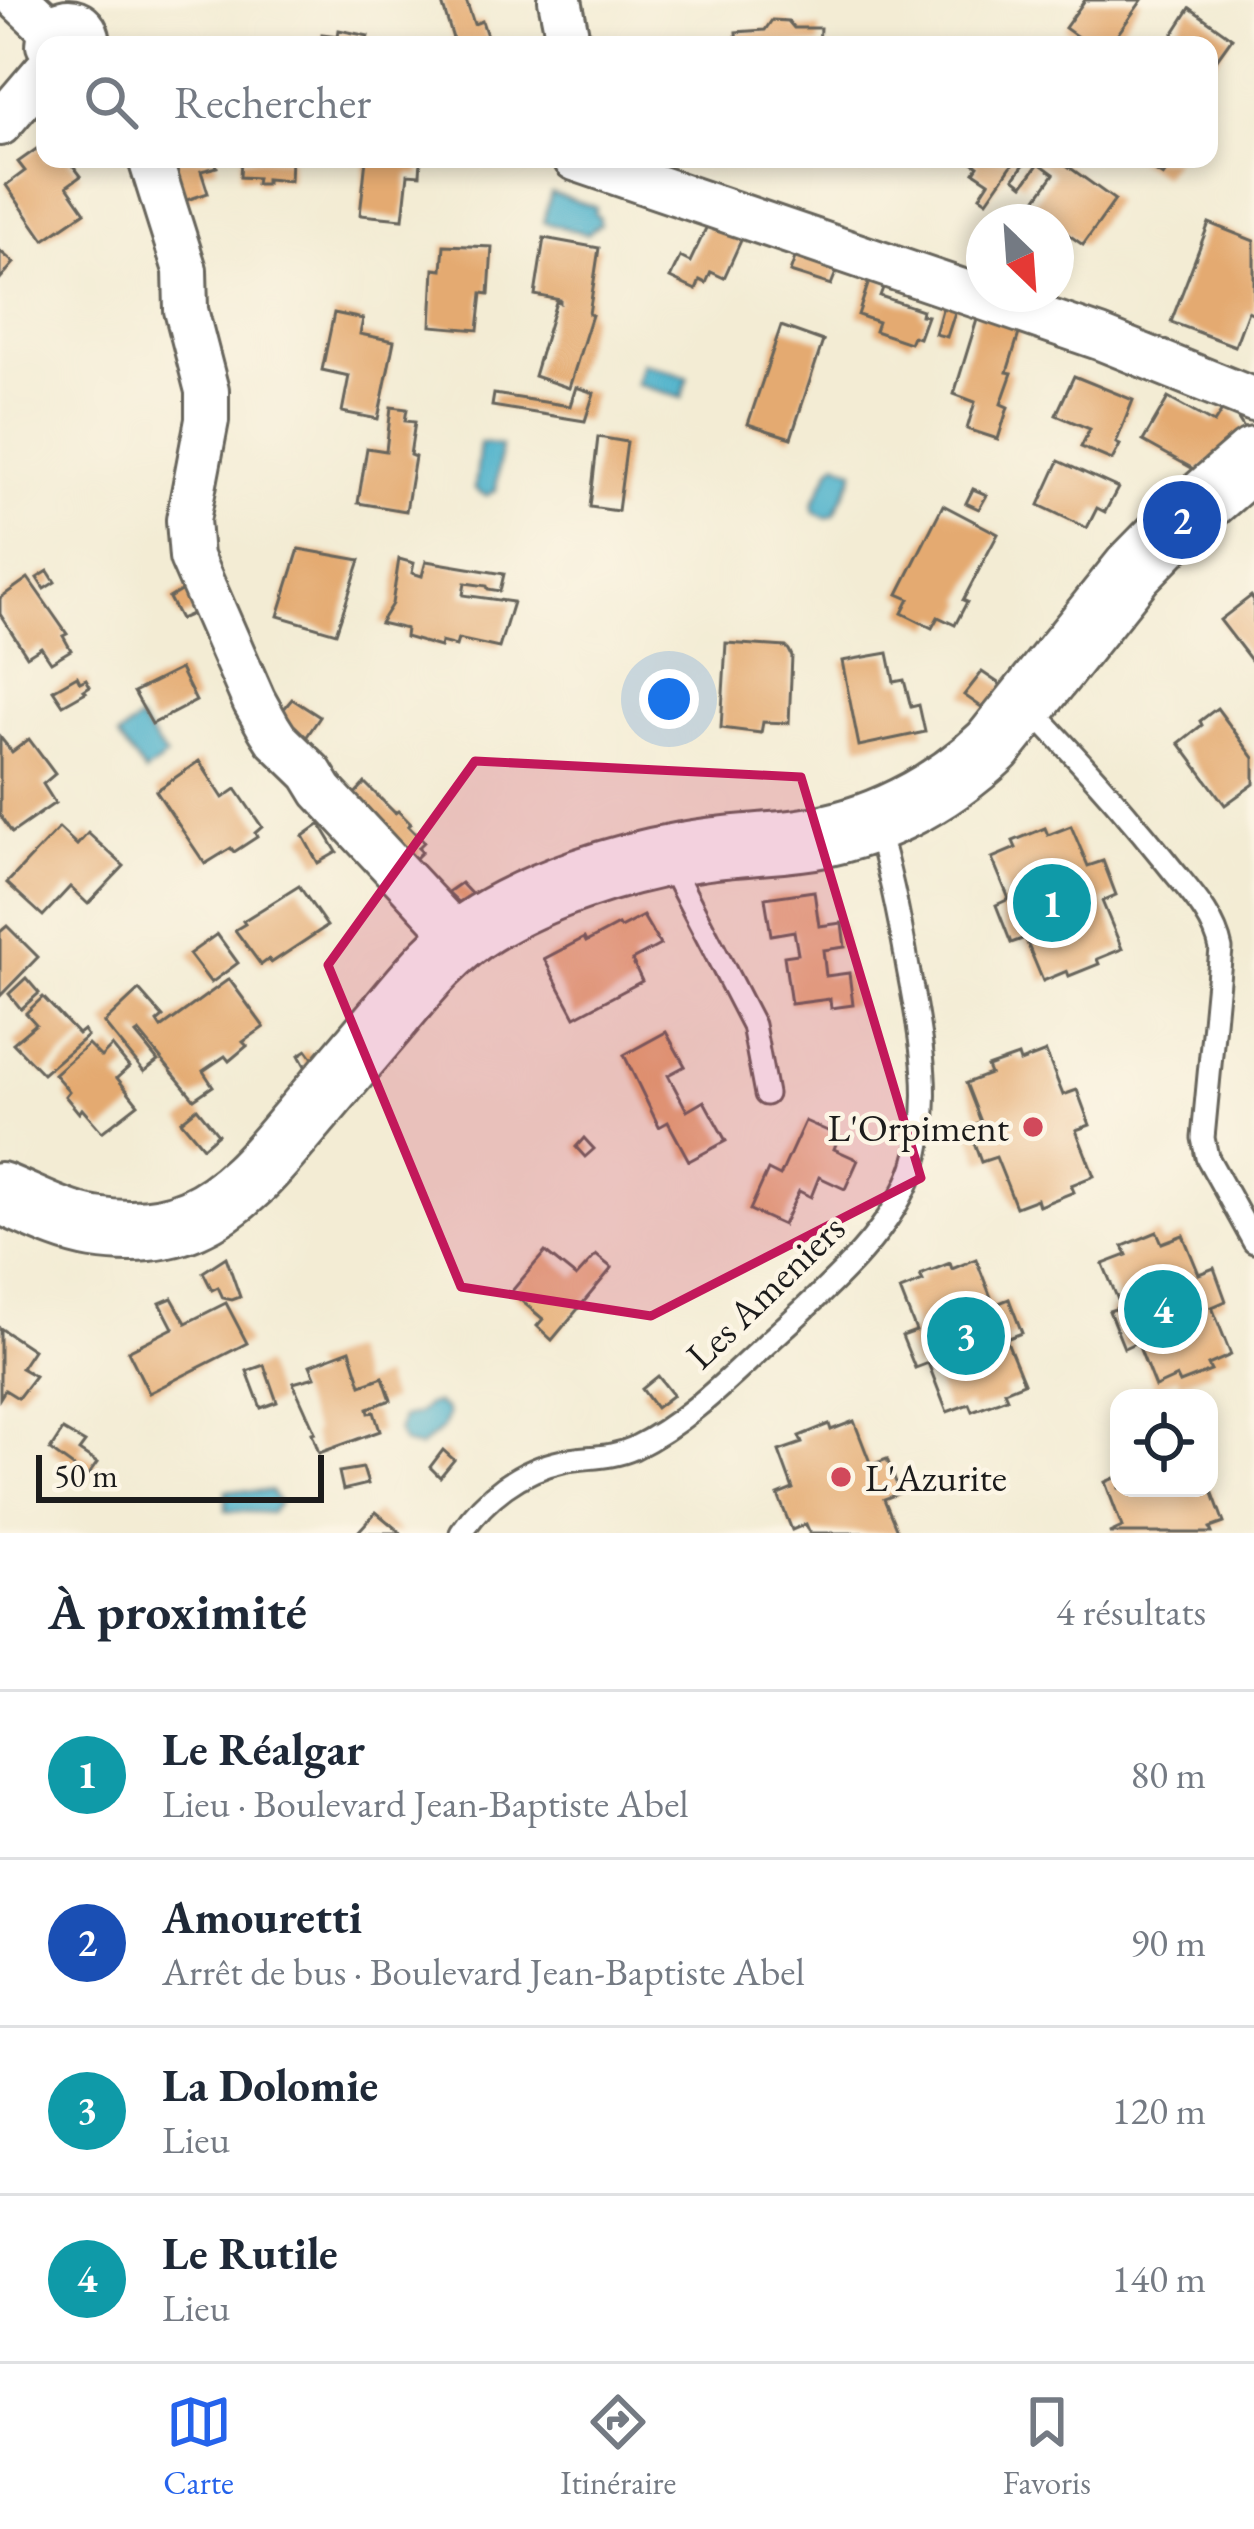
<!DOCTYPE html>
<html lang="fr">
<head>
<meta charset="utf-8">
<style>
  :root { --surface:#fff; --page:#f2f2f3; --text:#1f2937; --muted:#747a83; --line:#e0e1e3; --accent:#2563eb }
  body { margin:0; font-family:"EB Garamond",serif; background:var(--page); color:var(--text) }
  .controls { position:absolute; right:36px; bottom:36px; display:grid; overflow:hidden; border-radius:24px; box-shadow:0 6px 18px #0003 }
  .controls button { width:108px; height:108px; display:grid; place-items:center; padding:0; border:0; border-bottom:3px solid var(--line); background:var(--surface); color:var(--text); font:60px sans-serif }
  .compass { position:absolute; left:966px; top:204px; width:108px; height:108px; border-radius:50%; background:var(--surface); box-shadow:0 6px 18px #0003; rotate:155deg }
  .scale { position:absolute; left:36px; bottom:30px; width:288px; box-sizing:border-box; padding-left:12px; border:6px solid #1c1c1c; border-top:0; font-size:33px; line-height:42px; white-space:nowrap; color:#1c1c1c; -webkit-text-stroke:9px #fcf5e5; paint-order:stroke }
  .you { position:absolute; left:669px; top:699px; width:42px; height:42px; margin:-30px; border:9px solid #fff; border-radius:50%; background:#1a73e8; box-shadow:0 0 0 18px #1a73e833 }
  .badge { display:grid; place-items:center; width:78px; height:78px; border-radius:50%; background:var(--accent); color:#fff; font-size:39px; font-weight:700 }
  .pin { position:absolute; translate:-50% -50%; border:6px solid #fff; box-shadow:0 3px 12px #0006 }
  .list { margin:0; padding:0; list-style:none }
  h2 { display:flex; justify-content:space-between; align-items:center; height:156px; margin:0; padding:0 48px; font-size:51px }
  h2 small { font-size:39px; font-weight:400; color:var(--muted) }
  .list li { display:grid; grid-template-columns:78px 1fr auto; gap:36px; align-items:center; box-sizing:border-box; height:168px; padding:0 48px; border-top:3px solid var(--line) }
  .list b { display:block; font-size:45px; white-space:nowrap }
  .list p { margin:0; font-size:39px; white-space:nowrap; color:var(--muted) }
  .list em { font-size:39px; font-style:normal; color:var(--muted) }
  .icon { flex:none; width:66px; height:66px; fill:none; stroke:currentColor; stroke-width:2; stroke-linecap:round; stroke-linejoin:round }
  .map { position:relative; flex:none; width:1254px; height:1533px; overflow:hidden }
  .search { position:absolute; background:var(--surface); box-shadow:0 6px 18px #0003; left:36px; right:36px; top:36px; height:132px; display:flex; align-items:center; gap:30px; box-sizing:border-box; padding:0 42px; border-radius:24px; color:var(--muted); font-size:45px }
  .sheet { height:828px; background:var(--surface) }
  nav { display:flex; justify-content:space-around; align-items:center; box-sizing:border-box; height:168px; border-top:3px solid var(--line); background:var(--surface); font-size:33px; color:var(--muted) }
  nav a { display:grid; justify-items:center; gap:6px }
  nav .on { color:var(--accent) }
  .map>svg:first-child { display:block }
  .water { fill:#4cb1cb; stroke:#346674; stroke-width:3 }
  .building { fill:#e4aa71 }
  .lines { fill:none; stroke-linecap:round; stroke-linejoin:round }
  .lane-casing { stroke:#67655c; stroke-width:27 }
  .street-casing { stroke:#67655c; stroke-width:48 }
  .secondary-casing { stroke:#67655c; stroke-width:66 }
  .lane { stroke:#fff; stroke-width:21 }
  .street { stroke:#fff; stroke-width:42 }
  .secondary { stroke:#fff; stroke-width:60 }
  .marked { fill:#c2185b; fill-opacity:0.2; stroke:#c2185b; stroke-width:9; stroke-linejoin:round }
  .poi-dot { fill:#d1495b; stroke:#fcf5e5; stroke-width:4.5 }
  .labels { text-anchor:middle; stroke-width:9; stroke-linejoin:round; paint-order:stroke }
  .poi-label { font-size:39px; fill:#1c1c1c; stroke:#fcf5e5; text-anchor:end }
  .street-label { font-size:39px; fill:#1c1c1c; stroke:#fcf5e5 }
</style>
</head>
<body>
<div class="map">
<svg width="1254" height="1533" viewBox="0 0 1254 1533">
  <rect width="100%" height="100%" fill="#fcf5e5"/>
  <filter id="ink" filterUnits="userSpaceOnUse"><feTurbulence type="fractalNoise" baseFrequency=".00833" numOctaves="2"/><feDisplacementMap in="SourceGraphic" scale="24" xChannelSelector="R" yChannelSelector="G"/><feConvolveMatrix kernelMatrix="1 2 1 2 8 2 1 2 1" color-interpolation-filters="sRGB"/></filter>
  <filter id="wash" filterUnits="userSpaceOnUse"><feTurbulence type="fractalNoise" baseFrequency=".004" numOctaves="4" result="noise"/><feDisplacementMap in="SourceGraphic" scale="48" xChannelSelector="R" yChannelSelector="G"/><feGaussianBlur stdDeviation="2.7" result="paint"/><feColorMatrix in="noise" values="0 0 0 0 0 0 0 0 0 0 0 0 0 0 0 0 0 1.4 0 .05"/><feComposite in="paint" operator="in"/></filter>
  <g filter="url(#wash)">
    <rect width="100%" height="100%" fill="#f3ecd4"/>
    <g class="water">
      <path d="M 551,193 L 596,207 L 594,213 L 599,217 L 600,224 L 587,234 L 543,222 Z"/>
      <path d="M 642,363 L 688,377 L 682,398 L 636,384 Z"/>
      <path d="M 480,443 L 501,446 L 496,490 L 486,496 L 475,489 Z"/>
      <path d="M 837,462 L 854,470 L 853,476 L 834,515 L 826,518 L 815,512 L 813,504 L 832,466 Z"/>
      <path d="M 139,720 L 166,757 L 145,773 L 118,737 Z"/>
      <path d="M 436,1403 L 445,1409 L 448,1415 L 442,1429 L 419,1448 L 403,1443 L 398,1431 L 402,1417 L 417,1414 L 427,1405 Z"/>
      <path d="M 226,1490 L 271,1491 L 279,1503 L 271,1513 L 226,1511 Z"/>
    </g>
    <g id="blocks">
      <g class="building">
        <path d="M 441,0 L 466,0 L 474,24 L 482,21 L 490,45 L 455,45 Z"/>
        <path d="M 1085,0 L 1142,0 L 1110,45 L 1089,45 L 1065,28 Z"/>
        <path d="M 1190,8 L 1232,38 L 1209,70 L 1209,45 L 1166,45 Z"/>
        <path d="M 772,20 L 788,21 L 794,28 L 820,28 L 819,45 L 737,45 L 736,32 L 765,30 Z"/>
        <path d="M 339,30 L 368,36 L 366,45 L 321,45 L 322,34 L 338,36 Z"/>
        <path d="M 45,143 L 45,159 L 68,159 L 81,176 L 67,186 L 85,212 L 44,240 L 6,185 L 25,171 L 18,162 Z"/>
        <path d="M 160,159 L 215,159 L 217,167 L 201,171 L 208,193 L 184,201 Z"/>
        <path d="M 241,159 L 291,159 L 290,181 L 266,179 L 266,184 L 256,184 L 257,178 L 240,177 Z"/>
        <path d="M 366,159 L 421,159 L 420,175 L 408,174 L 403,219 L 360,215 Z"/>
        <path d="M 968,159 L 1016,159 L 987,201 L 980,196 L 989,182 L 974,172 L 978,166 Z"/>
        <path d="M 1028,159 L 1064,159 L 1062,162 L 1115,200 L 1083,245 L 1056,226 L 1056,222 L 1050,222 L 1030,208 L 1054,174 L 1039,163 L 1023,185 L 1014,178 Z"/>
        <path d="M 1135,159 L 1175,159 L 1163,176 Z"/>
        <path d="M 1209,223 L 1254,241 L 1254,314 L 1248,311 L 1235,346 L 1171,322 Z"/>
        <path d="M 707,226 L 743,236 L 724,278 L 711,272 L 706,283 L 700,280 L 696,290 L 670,278 L 680,257 L 690,262 Z"/>
        <path d="M 544,238 L 599,248 L 589,314 L 592,315 L 569,388 L 534,376 L 556,302 L 560,303 L 560,300 L 535,295 Z"/>
        <path d="M 444,245 L 492,247 L 489,294 L 482,293 L 478,330 L 431,326 L 434,269 L 442,270 Z"/>
        <path d="M 0,251 L 14,263 L 0,279 Z"/>
        <path d="M 797,252 L 839,265 L 831,285 L 790,272 Z"/>
        <path d="M 871,275 L 886,280 L 880,296 L 922,310 L 921,315 L 927,316 L 919,338 L 913,336 L 910,343 L 875,331 L 878,322 L 858,315 Z"/>
        <path d="M 945,299 L 958,303 L 947,337 L 935,334 Z"/>
        <path d="M 980,310 L 1022,324 L 1007,372 L 1012,373 L 1001,404 L 1008,407 L 998,439 L 967,429 L 975,402 L 954,394 Z"/>
        <path d="M 334,313 L 363,319 L 360,334 L 394,341 L 378,419 L 342,412 L 349,376 L 322,370 Z"/>
        <path d="M 781,326 L 823,341 L 791,438 L 748,424 Z"/>
        <path d="M 1074,376 L 1133,400 L 1116,443 L 1120,445 L 1112,460 L 1081,447 L 1090,429 L 1056,415 Z"/>
        <path d="M 576,387 L 594,393 L 585,421 L 492,406 L 494,394 L 570,406 Z"/>
        <path d="M 1168,398 L 1214,423 L 1223,409 L 1235,414 L 1247,433 L 1199,472 L 1143,441 Z"/>
        <path d="M 391,407 L 407,409 L 405,421 L 415,422 L 410,455 L 415,457 L 406,511 L 358,503 L 367,448 L 386,451 Z"/>
        <path d="M 598,437 L 627,442 L 618,511 L 590,507 Z"/>
        <path d="M 1059,461 L 1118,488 L 1105,512 L 1097,508 L 1087,528 L 1039,505 Z"/>
        <path d="M 973,489 L 987,495 L 979,509 L 966,503 Z"/>
        <path d="M 943,505 L 998,534 L 963,600 L 967,602 L 955,625 L 938,617 L 932,628 L 902,613 L 909,599 L 898,594 Z"/>
        <path d="M 299,549 L 360,560 L 336,633 L 278,616 Z"/>
        <path d="M 399,559 L 414,563 L 412,573 L 422,576 L 426,561 L 504,574 L 500,591 L 488,589 L 487,586 L 465,583 L 463,595 L 513,602 L 499,648 L 458,639 L 456,646 L 441,642 L 440,647 L 405,637 L 406,629 L 380,623 L 392,604 Z"/>
        <path d="M 48,571 L 55,582 L 44,589 L 37,578 Z"/>
        <path d="M 28,578 L 67,634 L 63,636 L 71,650 L 51,662 L 41,647 L 27,656 L 0,614 L 0,598 Z"/>
        <path d="M 189,586 L 194,613 L 180,619 L 169,598 Z"/>
        <path d="M 1251,596 L 1254,600 L 1254,664 L 1220,620 Z"/>
        <path d="M 726,643 L 786,647 L 789,650 L 792,656 L 789,723 L 763,722 L 761,733 L 721,728 Z"/>
        <path d="M 888,653 L 894,682 L 904,680 L 911,707 L 919,705 L 925,732 L 859,746 L 842,661 Z"/>
        <path d="M 180,669 L 196,701 L 152,724 L 134,692 Z"/>
        <path d="M 982,672 L 1007,689 L 990,713 L 964,695 Z"/>
        <path d="M 77,676 L 80,682 L 86,679 L 90,686 L 84,690 L 86,692 L 63,705 L 53,690 Z"/>
        <path d="M 292,699 L 320,717 L 299,748 L 273,722 Z"/>
        <path d="M 1217,708 L 1254,758 L 1254,784 L 1225,805 L 1179,743 L 1202,725 L 1200,721 Z"/>
        <path d="M 0,737 L 12,752 L 29,739 L 55,774 L 43,784 L 55,803 L 12,833 L 0,815 Z"/>
        <path d="M 199,761 L 223,798 L 236,789 L 262,827 L 255,833 L 257,837 L 234,852 L 231,848 L 205,864 L 156,791 Z"/>
        <path d="M 365,783 L 395,813 L 398,811 L 411,824 L 408,826 L 424,842 L 418,848 L 422,852 L 415,859 L 351,798 Z"/>
        <path d="M 320,824 L 337,852 L 318,863 L 303,836 Z"/>
        <path d="M 1071,826 L 1088,866 L 1103,861 L 1116,895 L 1102,901 L 1122,949 L 1097,959 L 1099,964 L 1069,976 L 1067,971 L 1043,981 L 1025,938 L 1011,943 L 996,905 L 1009,899 L 992,858 L 1016,848 L 1013,841 L 1045,828 L 1048,835 Z"/>
        <path d="M 59,828 L 77,845 L 88,833 L 124,866 L 88,904 L 70,887 L 43,916 L 7,883 Z"/>
        <path d="M 461,883 L 477,900 L 463,906 L 448,892 Z"/>
        <path d="M 299,886 L 327,926 L 271,963 L 269,959 L 261,965 L 235,930 L 245,924 L 243,921 Z"/>
        <path d="M 814,891 L 819,926 L 842,923 L 845,947 L 823,950 L 826,976 L 849,973 L 853,1005 L 831,1008 L 830,999 L 791,1004 L 784,956 L 798,954 L 794,931 L 771,935 L 765,898 Z"/>
        <path d="M 643,916 L 660,945 L 632,960 L 642,981 L 575,1017 L 544,959 L 584,938 L 586,942 L 618,925 L 620,928 Z"/>
        <path d="M 7,926 L 38,957 L 0,996 L 0,932 Z"/>
        <path d="M 217,934 L 238,963 L 211,983 L 189,954 Z"/>
        <path d="M 26,978 L 39,993 L 21,1009 L 9,994 Z"/>
        <path d="M 229,979 L 264,1027 L 243,1042 L 247,1046 L 229,1061 L 225,1056 L 203,1071 L 213,1086 L 194,1099 L 139,1032 L 136,1034 L 158,1061 L 144,1072 L 104,1023 L 139,990 L 163,1017 L 157,1022 L 161,1028 Z"/>
        <path d="M 43,997 L 78,1034 L 83,1030 L 87,1036 L 43,1074 L 13,1043 L 36,1024 L 26,1013 Z"/>
        <path d="M 666,1032 L 685,1066 L 668,1075 L 687,1111 L 704,1101 L 726,1141 L 689,1161 L 668,1122 L 659,1127 L 624,1055 Z"/>
        <path d="M 88,1044 L 101,1057 L 112,1046 L 129,1067 L 117,1078 L 138,1104 L 102,1132 L 82,1109 L 79,1113 L 65,1096 L 69,1091 L 54,1074 Z"/>
        <path d="M 307,1050 L 317,1064 L 306,1068 L 299,1055 Z"/>
        <path d="M 1046,1052 L 1063,1095 L 1077,1090 L 1090,1125 L 1076,1130 L 1094,1176 L 1071,1185 L 1074,1192 L 1039,1206 L 1037,1199 L 1016,1207 L 996,1157 L 981,1162 L 968,1127 L 981,1122 L 966,1083 L 990,1074 L 987,1067 L 1018,1056 L 1020,1062 Z"/>
        <path d="M 197,1108 L 218,1134 L 203,1147 L 181,1121 Z"/>
        <path d="M 805,1121 L 839,1136 L 834,1149 L 858,1160 L 845,1189 L 819,1177 L 811,1197 L 799,1191 L 783,1225 L 750,1210 L 768,1170 L 780,1176 Z"/>
        <path d="M 584,1138 L 594,1149 L 585,1157 L 576,1147 Z"/>
        <path d="M 1157,1232 L 1162,1243 L 1183,1235 L 1199,1274 L 1214,1268 L 1226,1301 L 1212,1307 L 1231,1355 L 1208,1365 L 1211,1371 L 1180,1383 L 1177,1377 L 1155,1387 L 1137,1342 L 1124,1348 L 1109,1311 L 1121,1307 L 1103,1264 L 1127,1255 L 1123,1246 Z"/>
        <path d="M 545,1252 L 576,1277 L 596,1255 L 612,1268 L 552,1340 L 537,1326 L 543,1319 L 511,1292 Z"/>
        <path d="M 226,1257 L 240,1297 L 232,1300 L 223,1298 L 218,1287 L 212,1290 L 203,1272 Z"/>
        <path d="M 976,1259 L 994,1305 L 1009,1299 L 1022,1333 L 1006,1339 L 1024,1383 L 1004,1391 L 1007,1398 L 972,1411 L 969,1404 L 947,1412 L 928,1363 L 915,1368 L 902,1336 L 916,1331 L 900,1290 L 923,1281 L 920,1275 L 950,1263 L 952,1269 Z"/>
        <path d="M 172,1298 L 186,1323 L 226,1303 L 247,1343 L 149,1393 L 128,1351 L 173,1328 L 160,1303 Z"/>
        <path d="M 0,1328 L 33,1350 L 21,1368 L 35,1376 L 18,1398 L 5,1390 L 0,1398 Z"/>
        <path d="M 350,1350 L 361,1385 L 383,1377 L 391,1400 L 368,1408 L 369,1413 L 374,1412 L 380,1431 L 319,1453 L 312,1433 L 315,1432 L 293,1383 L 315,1377 L 310,1365 Z"/>
        <path d="M 264,1365 L 277,1402 L 261,1408 L 247,1371 Z"/>
        <path d="M 658,1376 L 673,1395 L 656,1408 L 642,1389 Z"/>
        <path d="M 854,1421 L 871,1465 L 887,1459 L 900,1493 L 884,1499 L 898,1533 L 810,1533 L 806,1524 L 792,1530 L 778,1495 L 793,1489 L 779,1451 L 802,1443 L 799,1436 L 829,1424 L 831,1430 Z"/>
        <path d="M 63,1430 L 85,1443 L 79,1451 L 97,1463 L 87,1477 L 50,1450 Z"/>
        <path d="M 443,1450 L 454,1460 L 440,1477 L 430,1467 Z"/>
        <path d="M 363,1468 L 368,1484 L 343,1490 L 339,1472 Z"/>
        <path d="M 1119,1476 L 1119,1488 L 1194,1488 L 1196,1493 L 1211,1488 L 1224,1523 L 1210,1528 L 1212,1533 L 1109,1533 L 1122,1527 L 1105,1482 Z"/>
        <path d="M 376,1512 L 401,1533 L 357,1533 Z"/>
      </g>
    </g>
  </g>
  <g filter="url(#ink)">
    <use href="#blocks" fill-opacity="0" stroke="#67655c" stroke-width="3"/>
    <g class="lines">
      <g class="lane-casing">
        <g id="lane">
          <path d="M 1028,706 C 1076,756 1122,807 1166,862 C 1187,889 1214,914 1221,949 L 1203,1138 L 1207,1157 L 1254,1242"/>
          <path d="M 667,859 L 753,1025 L 766,1094"/>
          <path d="M 461,1533 C 485,1497 520,1470 563,1461 C 587,1456 610,1459 634,1448 C 689,1421 732,1375 776,1335 C 826,1289 892,1233 914,1167 C 935,1103 920,1032 908,968 C 900,920 891,873 876,826"/>
        </g>
      </g>
      <g class="street-casing">
        <g id="street">
          <path d="M 19,0 L 50,29"/>
          <path d="M 560,0 L 569,45"/>
          <path d="M 48,45 L 50,29 C 67,14 89,21 89,45"/>
          <path d="M 0,124 L 45,71"/>
          <path d="M 150,159 L 185,270 L 186,310 L 207,391 L 207,420 L 188,520 L 191,557 L 254,701 L 269,728 L 276,739 L 311,773 L 322,791 L 461,940"/>
          <path d="M 575,159 L 1100,338 L 1254,400"/>
        </g>
      </g>
      <g class="secondary-casing">
        <path id="secondary" d="M 0,1193 C 30,1205 62,1223 94,1228 C 126,1233 162,1232 192,1219 C 235,1200 265,1164 294,1129 C 325,1092 357,1055 388,1018 C 417,983 446,946 485,923 C 541,889 618,864 682,853 C 721,845 761,845 800,840 C 872,831 941,795 993,745 L 1133,570 L 1182,520 L 1254,458"/>
      </g>
      <use href="#lane" class="lane"/>
      <use href="#street" class="street"/>
      <use href="#secondary" class="secondary"/>
    </g>
  </g>
  <path class="marked" d="M 475,761 L 801,777 L 921,1178 L 651,1316 L 461,1287 L 328,965 Z"/>
  <g class="poi-dot">
    <circle cx="1033" cy="1127" r="12"/>
    <circle cx="841" cy="1477" r="12"/>
  </g>
  <g class="labels">
    <g class="poi-label">
      <text x="1009" y="1141">L'Orpiment</text>
      <text x="865" y="1491" text-anchor="start">L'Azurite</text>
    </g>
    <g class="street-label">
      <text transform="translate(765 1291) rotate(-44)" y="14">Les Ameniers</text>
    </g>
  </g>
</svg>
<div class="controls">
<button><svg class="icon" aria-label="locate" viewBox="0 0 24 24"><circle cx="12" cy="12" r="6"/><path d="M12 2v4M12 18v4M2 12h4M18 12h4"/></svg></button>
</div>
<svg class="compass" viewBox="-18 -18 36 36"><path d="M0-13l5 13h-10z" fill="#e53935"/><path d="M0 13l5-13h-10z" fill="#747a83"/></svg>
<div class="scale">50 m</div>
<div class="you"></div>
<div class="pin badge" style="left:1052px;top:903px;background:#0f9aa8">1</div>
<div class="pin badge" style="left:1182px;top:520px;background:#1a4fb4">2</div>
<div class="pin badge" style="left:966px;top:1336px;background:#0f9aa8">3</div>
<div class="pin badge" style="left:1163px;top:1309px;background:#0f9aa8">4</div>
<div class="search"><svg class="icon" aria-label="search" viewBox="0 0 24 24"><circle cx="10" cy="10" r="6"/><path d="M15 15l6 6"/></svg>Rechercher</div>
</div>
<section class="sheet">
<h2>À proximité<small>4 résultats</small></h2>
<ul class="list">
<li><span class="badge" style="background:#0f9aa8">1</span><div><b>Le Réalgar</b><p>Lieu · Boulevard Jean-Baptiste Abel</p></div><em>80 m</em></li>
<li><span class="badge" style="background:#1a4fb4">2</span><div><b>Amouretti</b><p>Arrêt de bus · Boulevard Jean-Baptiste Abel</p></div><em>90 m</em></li>
<li><span class="badge" style="background:#0f9aa8">3</span><div><b>La Dolomie</b><p>Lieu</p></div><em>120 m</em></li>
<li><span class="badge" style="background:#0f9aa8">4</span><div><b>Le Rutile</b><p>Lieu</p></div><em>140 m</em></li>
</ul>
</section>
<nav>
<a class="on"><svg class="icon" aria-label="map" viewBox="0 0 24 24"><path d="M3 6l6-2 6 2 6-2v14l-6 2-6-2-6 2zM9 4v14M15 6v14"/></svg>Carte</a>
<a><svg class="icon" aria-label="directions" viewBox="0 0 24 24"><path d="M12 3l9 9-9 9-9-9zM9 14v-3h6M13 9l2 2-2 2"/></svg>Itinéraire</a>
<a><svg class="icon" aria-label="saved" viewBox="0 0 24 24"><path d="M7 4h10v16l-5-4-5 4z"/></svg>Favoris</a>
</nav>
</body>
</html>
